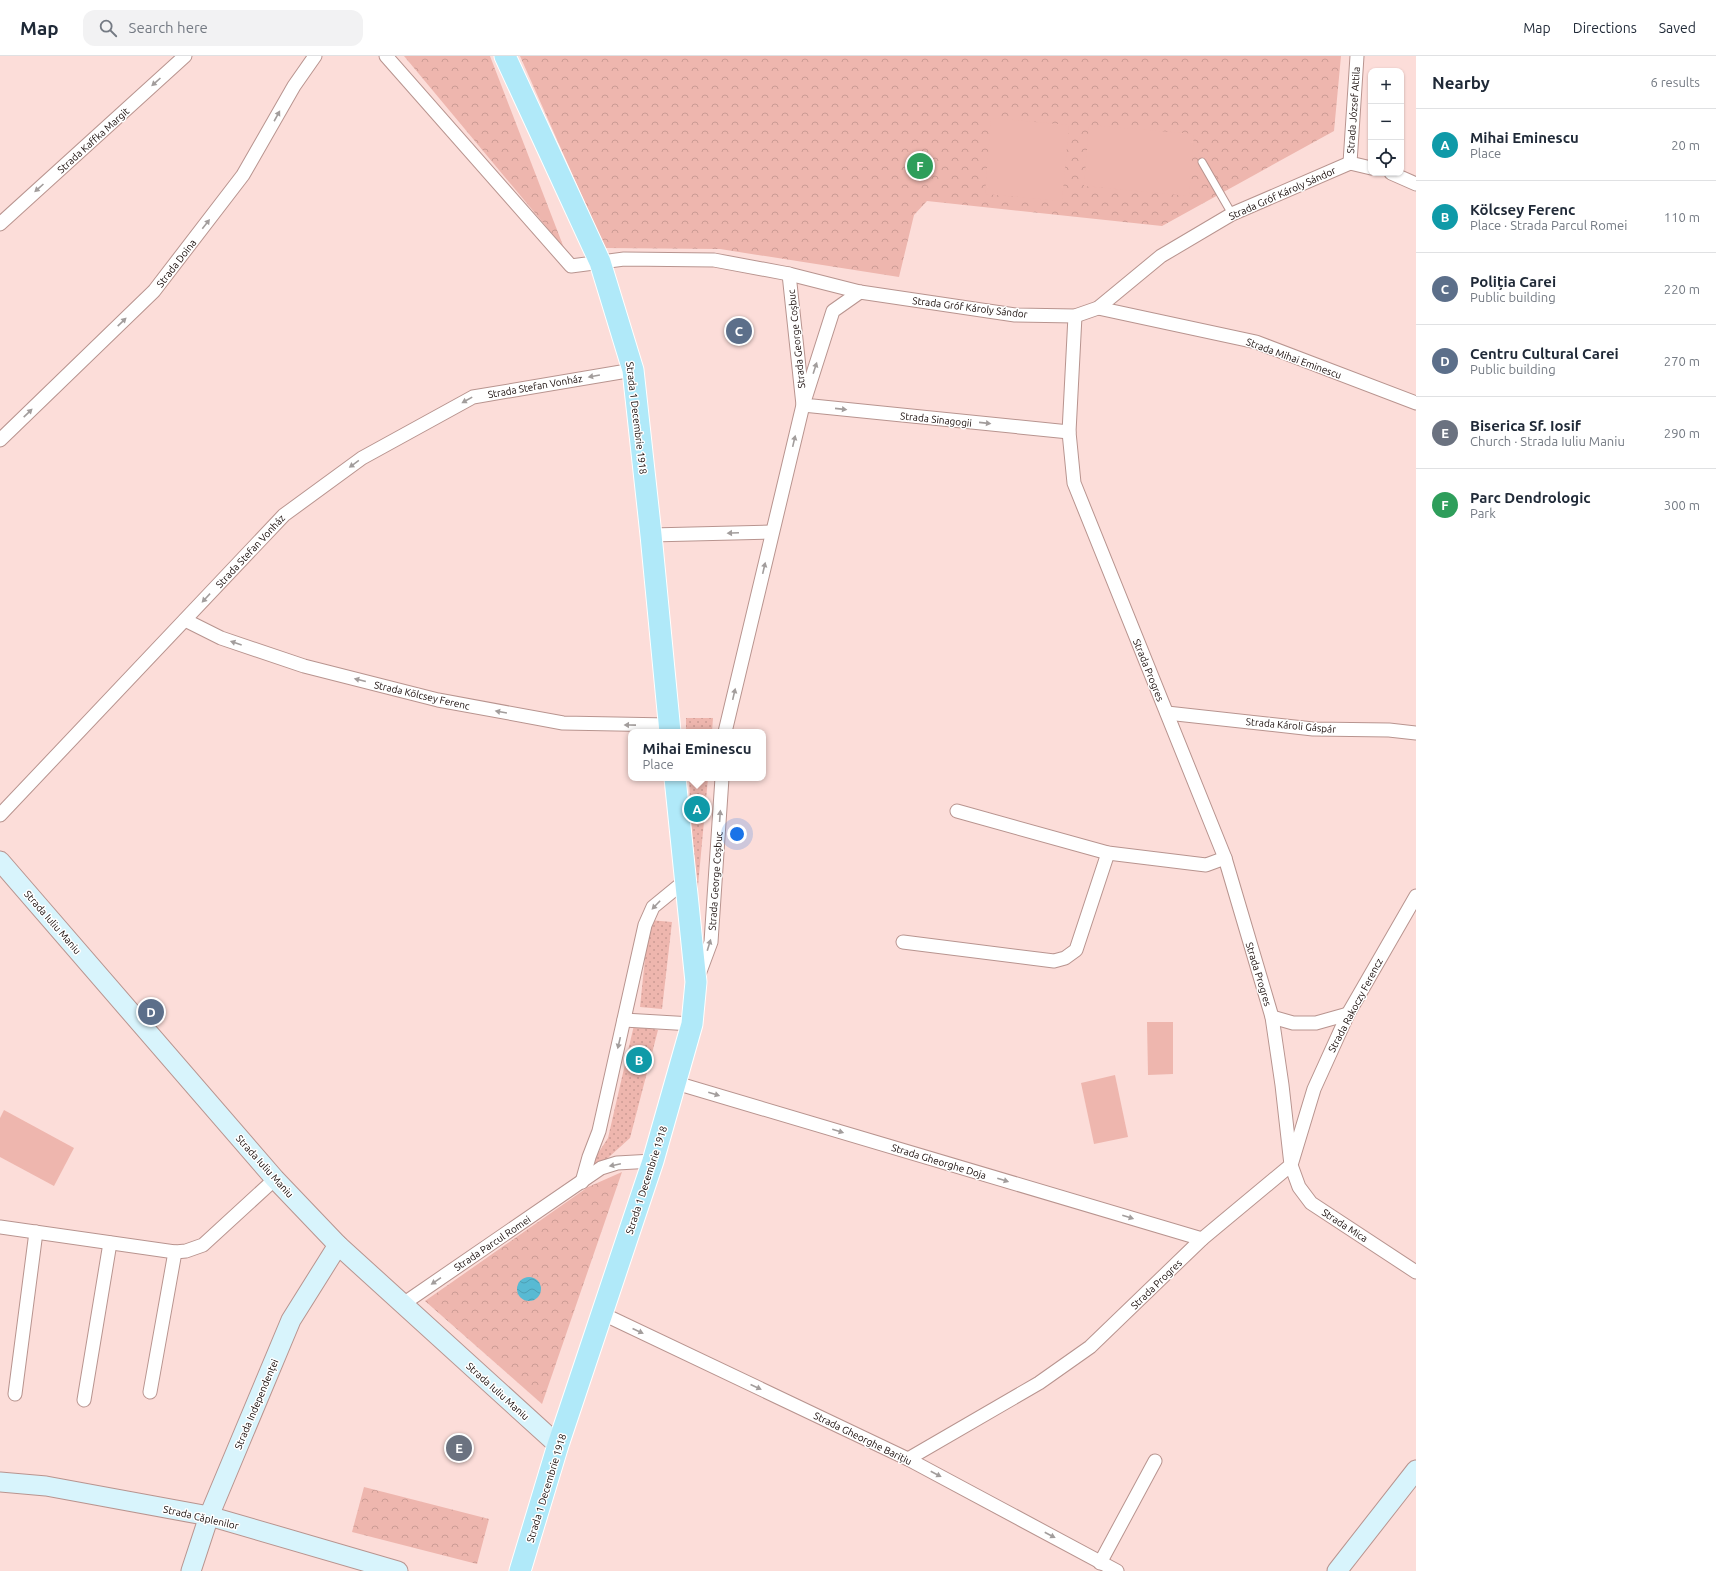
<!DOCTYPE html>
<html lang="en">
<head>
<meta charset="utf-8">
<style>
  :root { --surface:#fff; --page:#f2f2f3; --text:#1f2937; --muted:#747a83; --line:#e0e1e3; --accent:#db2777 }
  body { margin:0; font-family:Ubuntu,sans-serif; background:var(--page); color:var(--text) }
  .controls { position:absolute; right:12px; top:12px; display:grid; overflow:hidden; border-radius:8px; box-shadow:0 1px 3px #0004 }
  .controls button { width:36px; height:36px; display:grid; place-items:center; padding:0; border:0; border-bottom:1px solid var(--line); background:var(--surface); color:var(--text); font:20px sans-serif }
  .you { position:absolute; left:737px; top:778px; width:14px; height:14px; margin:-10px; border:3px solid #fff; border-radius:50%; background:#1a73e8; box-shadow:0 0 0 6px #1a73e833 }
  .badge { display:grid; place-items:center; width:26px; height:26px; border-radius:50%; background:var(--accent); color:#fff; font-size:13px; font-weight:700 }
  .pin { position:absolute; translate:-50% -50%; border:2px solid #fff; box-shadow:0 1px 4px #0006 }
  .popup { position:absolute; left:628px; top:673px; width:138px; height:52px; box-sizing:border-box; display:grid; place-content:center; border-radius:8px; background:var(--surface); filter:drop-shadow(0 1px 3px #0005); font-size:13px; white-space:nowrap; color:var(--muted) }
  .popup b { font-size:15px; color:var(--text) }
  .popup::after { content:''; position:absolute; left:50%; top:100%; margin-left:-8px; border:8px solid transparent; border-top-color:var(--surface) }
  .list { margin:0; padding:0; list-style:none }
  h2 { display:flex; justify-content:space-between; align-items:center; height:52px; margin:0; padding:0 16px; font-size:17px }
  h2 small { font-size:13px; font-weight:400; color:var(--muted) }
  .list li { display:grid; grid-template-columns:26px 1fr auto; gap:12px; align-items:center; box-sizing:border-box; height:72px; padding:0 16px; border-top:1px solid var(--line) }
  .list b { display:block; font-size:15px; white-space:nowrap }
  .list p { margin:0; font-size:13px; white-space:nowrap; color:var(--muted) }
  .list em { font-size:13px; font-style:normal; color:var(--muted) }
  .icon { flex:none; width:22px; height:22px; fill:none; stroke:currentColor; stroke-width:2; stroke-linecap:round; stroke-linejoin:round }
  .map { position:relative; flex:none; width:1416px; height:1515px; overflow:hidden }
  header { display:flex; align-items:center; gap:24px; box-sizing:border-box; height:56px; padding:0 20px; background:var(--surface); border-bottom:1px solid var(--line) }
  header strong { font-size:19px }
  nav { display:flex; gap:22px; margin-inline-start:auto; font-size:14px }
  .search { width:280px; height:36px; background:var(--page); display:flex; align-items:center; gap:10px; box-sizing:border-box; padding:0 14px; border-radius:12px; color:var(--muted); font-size:15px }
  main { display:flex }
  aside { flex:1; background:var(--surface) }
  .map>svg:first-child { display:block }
  .grass { fill:url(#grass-dots) }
  .park { fill:url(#park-crowns) }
  .garden { fill:#eeb6ae }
  .water { fill:url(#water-waves) }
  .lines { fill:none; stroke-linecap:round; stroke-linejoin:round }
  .lane-casing { stroke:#b8948f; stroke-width:9 }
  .street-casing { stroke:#b8948f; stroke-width:15 }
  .secondary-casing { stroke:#b8948f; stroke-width:21 }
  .primary-casing { stroke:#fff; stroke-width:23 }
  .lane { stroke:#fff; stroke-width:7 }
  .street { stroke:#fff; stroke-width:13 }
  .secondary { stroke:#d8f4fc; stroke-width:19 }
  .primary { stroke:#b0e9f9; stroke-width:21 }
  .oneway { fill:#a29d9c }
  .labels { text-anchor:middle; stroke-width:3; stroke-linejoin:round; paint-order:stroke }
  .street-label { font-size:10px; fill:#160a08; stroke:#fff }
</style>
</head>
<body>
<header>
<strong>Map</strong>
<div class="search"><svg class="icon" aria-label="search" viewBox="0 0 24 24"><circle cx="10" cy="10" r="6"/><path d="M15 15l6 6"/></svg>Search here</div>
<nav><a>Map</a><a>Directions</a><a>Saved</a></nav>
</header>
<main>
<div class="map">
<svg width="1416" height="1515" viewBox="0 0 1416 1515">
  <defs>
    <pattern id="grass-dots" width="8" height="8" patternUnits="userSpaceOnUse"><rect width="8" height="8" fill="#eeb6ae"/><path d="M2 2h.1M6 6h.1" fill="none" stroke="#cb9b94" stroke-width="1.8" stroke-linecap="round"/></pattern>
    <pattern id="park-crowns" width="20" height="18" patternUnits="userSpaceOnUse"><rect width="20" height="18" fill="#eeb6ae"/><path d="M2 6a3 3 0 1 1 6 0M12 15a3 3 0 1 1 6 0" fill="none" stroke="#cb9b94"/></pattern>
    <pattern id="water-waves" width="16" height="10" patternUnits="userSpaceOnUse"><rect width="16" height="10" fill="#58bad3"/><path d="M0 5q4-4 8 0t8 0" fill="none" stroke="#4c9fb4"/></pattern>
  </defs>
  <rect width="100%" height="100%" fill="#fcddd9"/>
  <g class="grass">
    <path d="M 686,662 L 713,662 L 712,676 L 686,676 Z"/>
    <path d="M 689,722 L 708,722 L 695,862 Z"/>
    <path d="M 649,864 L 672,866 L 662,953 L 640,951 Z"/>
    <path d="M 634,969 L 658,974 L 630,1082 L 599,1110 L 589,1111 L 608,1082 Z"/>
  </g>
  <g class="park">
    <path d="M 404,0 L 490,0 L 564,192 Z"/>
    <path d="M 520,0 L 1341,0 L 1334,75 L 1162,170 L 927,145 L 914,159 L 899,221 L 720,193 L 605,192 Z"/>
    <path d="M 622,1116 L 542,1348 L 425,1245 L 588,1131 Z"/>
    <path d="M 364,1431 L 489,1463 L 477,1508 L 352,1476 Z"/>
  </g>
  <g class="garden">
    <path d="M 991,62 L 1069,69 L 1062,145 L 985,138 Z"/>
    <path d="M 1089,69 L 1194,78 L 1189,140 L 1084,130 Z"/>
    <path d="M 1147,966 L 1173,966 L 1173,1018 L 1148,1019 Z"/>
    <path d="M 1115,1019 L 1128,1081 L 1094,1088 L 1081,1027 Z"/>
    <path d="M 4,1054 L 74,1092 L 54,1130 L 0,1101 L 0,1062 Z"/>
  </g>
  <circle class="water" cx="529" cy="1233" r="12"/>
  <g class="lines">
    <g class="lane-casing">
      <path id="lane" d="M 1202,106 L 1232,158"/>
    </g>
    <g class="street-casing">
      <g id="street">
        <path d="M 386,0 L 571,210 L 624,203 L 714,204 L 789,218 L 860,236 L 1015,259 L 1075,260 L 1098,252 L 1161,200 L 1232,158 L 1350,107"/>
        <path d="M 1350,107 L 1357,0"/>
        <path d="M 1350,107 L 1371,112"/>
        <path d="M 1391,117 L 1416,128"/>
        <path d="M 0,168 L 185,0"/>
        <path d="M 860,236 L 833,255 L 803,349 L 1069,376"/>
        <path d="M 1098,252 L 1256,286 L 1416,347"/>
        <path d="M 0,384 L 154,235 L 243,119 L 294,30 L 315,0"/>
        <path d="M 651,479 L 772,476"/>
        <path d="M 185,564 L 221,582 L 304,610 L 438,644 L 563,667 L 669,669"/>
        <path d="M 1167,657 L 1313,673 L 1389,674 L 1416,677"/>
        <path d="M 725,676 L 803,349 L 789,218"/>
        <path d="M 957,755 L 1108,797 L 1206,809 L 1225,802"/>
        <path d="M 0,759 L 284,459 L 362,402 L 473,341 L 633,314"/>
        <path d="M 1416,840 L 1348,958 L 1314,1033 L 1291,1109 L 1299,1131 L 1311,1147 L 1416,1216"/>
        <path d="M 903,886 L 1054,905 L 1065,902 L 1076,894 L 1108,797"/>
        <path d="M 698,921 L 711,886 L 722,722"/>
        <path d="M 1272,961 L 1293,967 L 1316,967 L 1348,958"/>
        <path d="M 624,964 L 692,968"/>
        <path d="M 676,1027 L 1202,1183"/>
        <path d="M 582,1126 L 589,1101 L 599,1075 L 645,869 L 653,851 L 686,824"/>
        <path d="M 0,1171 L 175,1196 L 186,1195 L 203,1189 L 275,1123"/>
        <path d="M 403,1248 L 601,1112 L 617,1107 L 653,1105"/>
        <path d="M 603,1258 L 908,1403 L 1117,1515"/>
        <path d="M 150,1336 L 175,1196"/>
        <path d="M 15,1338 L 36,1176"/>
        <path d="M 84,1344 L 110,1187"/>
        <path d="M 908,1403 L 1039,1327 L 1090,1291 L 1202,1183 L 1291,1109 L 1282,1029 L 1272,961 L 1225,802 L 1074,427 L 1069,376 L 1075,260"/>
        <path d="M 1100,1507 L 1155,1405"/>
      </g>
    </g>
    <g class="secondary-casing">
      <g id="secondary">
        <path d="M 0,805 L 275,1123 L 338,1189 L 558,1389"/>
        <path d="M 0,1426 L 46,1430 L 209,1460 L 398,1515"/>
        <path d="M 191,1515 L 209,1460 L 291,1264 L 338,1189"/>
        <path d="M 1337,1515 L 1416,1414"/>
      </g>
    </g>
    <g class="primary-casing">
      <g id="primary">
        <path d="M 505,0 L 600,206 L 633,314 L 651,479 L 670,676"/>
        <path d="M 520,1515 L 558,1389 L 653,1105 L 692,968 L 696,926 L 675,722"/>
      </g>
    </g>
    <use href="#lane" class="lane"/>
    <use href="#street" class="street"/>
    <use href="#secondary" class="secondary"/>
    <use href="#primary" class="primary"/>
  </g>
  <defs><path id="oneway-solid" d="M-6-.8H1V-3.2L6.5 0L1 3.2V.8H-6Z"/></defs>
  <g class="oneway">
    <use href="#oneway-solid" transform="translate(156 26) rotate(138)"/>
    <use href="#oneway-solid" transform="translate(277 60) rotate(-61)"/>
    <use href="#oneway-solid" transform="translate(39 132) rotate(138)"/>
    <use href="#oneway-solid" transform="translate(206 168) rotate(-52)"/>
    <use href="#oneway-solid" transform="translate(122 266) rotate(-44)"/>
    <use href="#oneway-solid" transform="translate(815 312) rotate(-72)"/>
    <use href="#oneway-solid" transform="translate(594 320) rotate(170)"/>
    <use href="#oneway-solid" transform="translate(467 344) rotate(151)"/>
    <use href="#oneway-solid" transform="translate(841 353) rotate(6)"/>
    <use href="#oneway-solid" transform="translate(28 357) rotate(-44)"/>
    <use href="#oneway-solid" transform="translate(985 367) rotate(6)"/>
    <use href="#oneway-solid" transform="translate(794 385) rotate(-77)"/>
    <use href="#oneway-solid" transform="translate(354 408) rotate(144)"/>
    <use href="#oneway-solid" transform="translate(733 477) rotate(178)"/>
    <use href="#oneway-solid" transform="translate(764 512) rotate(-77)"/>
    <use href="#oneway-solid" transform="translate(206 542) rotate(133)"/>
    <use href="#oneway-solid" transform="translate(236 587) rotate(-161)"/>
    <use href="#oneway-solid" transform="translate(360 624) rotate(-166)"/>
    <use href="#oneway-solid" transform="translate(734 638) rotate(-77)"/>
    <use href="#oneway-solid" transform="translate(501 656) rotate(-170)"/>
    <use href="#oneway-solid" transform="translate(630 669) rotate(-179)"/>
    <use href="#oneway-solid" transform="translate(720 760) rotate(-86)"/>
    <use href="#oneway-solid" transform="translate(656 849) rotate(134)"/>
    <use href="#oneway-solid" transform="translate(709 889) rotate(-73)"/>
    <use href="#oneway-solid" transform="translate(619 987) rotate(103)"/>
    <use href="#oneway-solid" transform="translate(714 1038) rotate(17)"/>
    <use href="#oneway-solid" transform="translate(838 1075) rotate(17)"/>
    <use href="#oneway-solid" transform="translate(615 1109) rotate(168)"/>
    <use href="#oneway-solid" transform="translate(1003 1124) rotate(17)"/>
    <use href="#oneway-solid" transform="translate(1128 1161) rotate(17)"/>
    <use href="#oneway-solid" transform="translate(436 1225) rotate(146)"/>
    <use href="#oneway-solid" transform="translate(638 1275) rotate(25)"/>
    <use href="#oneway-solid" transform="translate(756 1331) rotate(25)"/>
    <use href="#oneway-solid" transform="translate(936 1418) rotate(28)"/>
    <use href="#oneway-solid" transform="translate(1050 1479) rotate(28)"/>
  </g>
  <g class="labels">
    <g class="street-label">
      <text transform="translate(1353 54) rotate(-86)" y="4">Strada József Attila</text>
      <text transform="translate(93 84) rotate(-42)" y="4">Strada Kaffka Margit</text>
      <text transform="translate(1282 137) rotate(-24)" y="4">Strada Gróf Károly Sándor</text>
      <text transform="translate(176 207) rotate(-52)" y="4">Strada Doina</text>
      <text transform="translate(970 251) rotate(7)" y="4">Strada Gróf Károly Sándor</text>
      <text transform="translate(796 283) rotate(-96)" y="4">Strada George Coșbuc</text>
      <text transform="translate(1294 302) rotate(20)" y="4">Strada Mihai Eminescu</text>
      <text transform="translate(535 330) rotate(-10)" y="4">Strada Stefan Vonház</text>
      <text transform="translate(637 362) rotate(83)" y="4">Strada 1 Decembrie 1918</text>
      <text transform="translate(936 363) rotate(6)" y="4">Strada Sinagogii</text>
      <text transform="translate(250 495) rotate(-47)" y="4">Strada Stefan Vonház</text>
      <text transform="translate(1149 614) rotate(68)" y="4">Strada Progres</text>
      <text transform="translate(422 639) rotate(13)" y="4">Strada Kölcsey Ferenc</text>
      <text transform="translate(1291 669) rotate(5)" y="4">Strada Károli Gáspár</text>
      <text transform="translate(715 825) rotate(-86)" y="4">Strada George Coșbuc</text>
      <text transform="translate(53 866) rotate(49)" y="4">Strada Iuliu Maniu</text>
      <text transform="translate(1259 918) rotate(73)" y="4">Strada Progres</text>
      <text transform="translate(1355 949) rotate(-62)" y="4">Strada Rakoczy Ferencz</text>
      <text transform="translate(939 1105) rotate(17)" y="4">Strada Gheorghe Doja</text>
      <text transform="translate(265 1110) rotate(48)" y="4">Strada Iuliu Maniu</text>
      <text transform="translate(646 1124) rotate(-72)" y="4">Strada 1 Decembrie 1918</text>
      <text transform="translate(1345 1169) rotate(33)" y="4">Strada Mica</text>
      <text transform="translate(492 1187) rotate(-34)" y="4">Strada Parcul Romei</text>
      <text transform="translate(1156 1228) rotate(-44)" y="4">Strada Progres</text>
      <text transform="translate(498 1335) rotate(42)" y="4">Strada Iuliu Maniu</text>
      <text transform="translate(256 1348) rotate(-67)" y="4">Strada Independenței</text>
      <text transform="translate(863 1382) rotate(26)" y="4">Strada Gheorghe Barițiu</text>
      <text transform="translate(546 1432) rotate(-73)" y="4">Strada 1 Decembrie 1918</text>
      <text transform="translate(201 1461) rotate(13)" y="4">Strada Căplenilor</text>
    </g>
  </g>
</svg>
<div class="controls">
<button>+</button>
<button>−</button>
<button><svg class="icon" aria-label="locate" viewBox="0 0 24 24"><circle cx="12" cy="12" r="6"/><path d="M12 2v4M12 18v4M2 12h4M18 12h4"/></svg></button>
</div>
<div class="you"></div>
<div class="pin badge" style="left:697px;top:753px;background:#0f9aa8">A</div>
<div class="popup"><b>Mihai Eminescu</b>Place</div>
<div class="pin badge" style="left:639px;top:1004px;background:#0f9aa8">B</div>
<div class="pin badge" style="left:739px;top:275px;background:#5c6f8a">C</div>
<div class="pin badge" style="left:151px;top:956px;background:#5c6f8a">D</div>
<div class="pin badge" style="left:459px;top:1392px;background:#6b7280">E</div>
<div class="pin badge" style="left:920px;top:110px;background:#2e9e5b">F</div>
</div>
<aside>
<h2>Nearby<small>6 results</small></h2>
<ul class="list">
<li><span class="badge" style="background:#0f9aa8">A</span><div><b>Mihai Eminescu</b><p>Place</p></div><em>20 m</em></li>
<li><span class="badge" style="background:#0f9aa8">B</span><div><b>Kölcsey Ferenc</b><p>Place · Strada Parcul Romei</p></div><em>110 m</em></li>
<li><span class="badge" style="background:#5c6f8a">C</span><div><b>Poliția Carei</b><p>Public building</p></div><em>220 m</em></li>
<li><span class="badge" style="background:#5c6f8a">D</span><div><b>Centru Cultural Carei</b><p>Public building</p></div><em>270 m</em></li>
<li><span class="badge" style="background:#6b7280">E</span><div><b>Biserica Sf. Iosif</b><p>Church · Strada Iuliu Maniu</p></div><em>290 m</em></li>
<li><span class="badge" style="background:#2e9e5b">F</span><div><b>Parc Dendrologic</b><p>Park</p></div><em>300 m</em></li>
</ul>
</aside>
</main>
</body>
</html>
